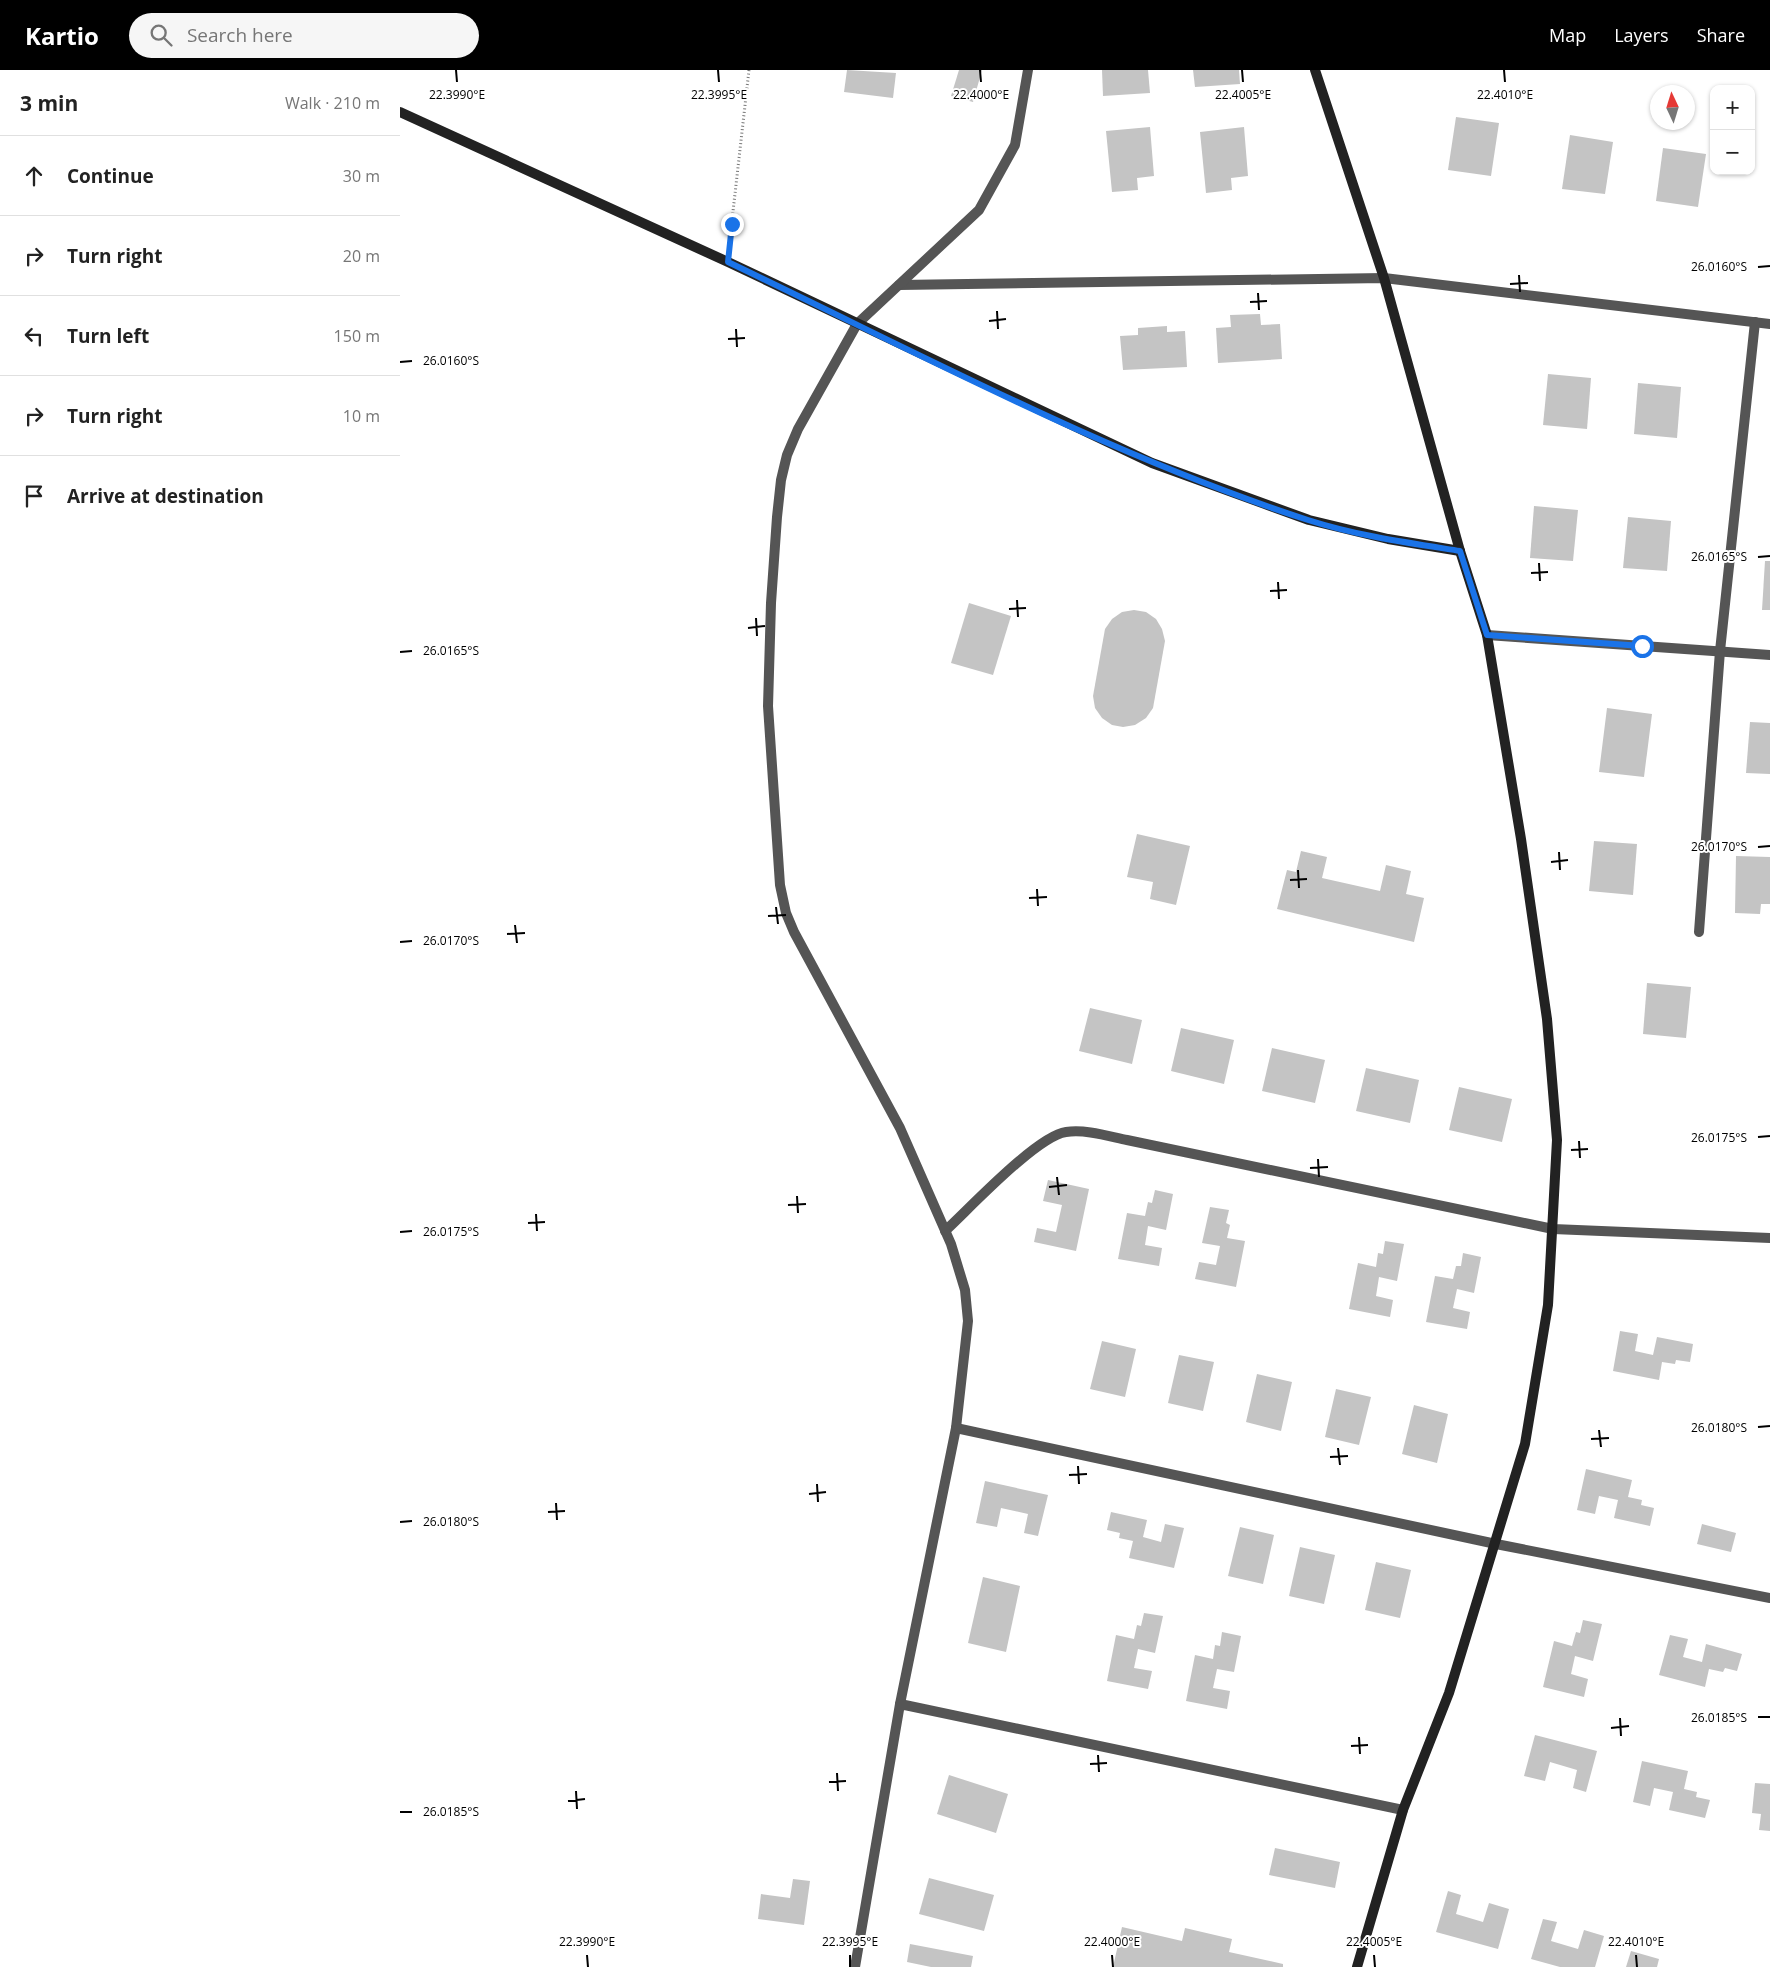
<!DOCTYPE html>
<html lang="en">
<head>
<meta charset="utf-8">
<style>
  :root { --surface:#fff; --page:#f6f6f6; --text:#222; --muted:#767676; --line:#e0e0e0; --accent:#000 }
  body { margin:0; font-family:"Open Sans",sans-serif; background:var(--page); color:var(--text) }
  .controls { position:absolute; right:15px; top:15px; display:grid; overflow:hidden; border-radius:10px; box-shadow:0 1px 4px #0004 }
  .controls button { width:45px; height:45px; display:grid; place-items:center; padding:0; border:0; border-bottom:1px solid var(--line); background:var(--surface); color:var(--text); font:25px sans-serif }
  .compass { position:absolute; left:1250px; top:15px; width:45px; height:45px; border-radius:50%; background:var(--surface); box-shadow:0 1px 4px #0004; rotate:356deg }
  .stop { position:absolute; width:15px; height:15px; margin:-11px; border:4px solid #1a73e8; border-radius:50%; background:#fff }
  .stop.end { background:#1a73e8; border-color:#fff; box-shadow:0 1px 5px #0008 }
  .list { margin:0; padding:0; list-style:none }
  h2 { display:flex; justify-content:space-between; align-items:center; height:65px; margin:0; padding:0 20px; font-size:21px }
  h2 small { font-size:16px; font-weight:400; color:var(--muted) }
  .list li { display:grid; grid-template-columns:32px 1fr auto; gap:15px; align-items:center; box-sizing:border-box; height:80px; padding:0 20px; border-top:1px solid var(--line) }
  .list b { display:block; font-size:19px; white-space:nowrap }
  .list em { font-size:16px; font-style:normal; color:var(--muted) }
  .icon { flex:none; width:28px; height:28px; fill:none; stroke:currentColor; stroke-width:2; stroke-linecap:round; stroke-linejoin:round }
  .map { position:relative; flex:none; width:1370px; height:1897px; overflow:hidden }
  header { display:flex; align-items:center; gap:30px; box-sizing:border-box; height:70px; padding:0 25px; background:var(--accent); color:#fff }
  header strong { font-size:24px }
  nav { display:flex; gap:28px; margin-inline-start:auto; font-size:18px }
  .search { width:350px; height:45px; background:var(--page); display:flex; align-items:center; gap:12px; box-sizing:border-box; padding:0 18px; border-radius:28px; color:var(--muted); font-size:19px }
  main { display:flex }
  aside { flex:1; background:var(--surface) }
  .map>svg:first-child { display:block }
  .building { fill:#c4c4c4 }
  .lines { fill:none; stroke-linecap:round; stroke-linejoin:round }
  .path { stroke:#777; stroke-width:3; stroke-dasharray:1 2.5; stroke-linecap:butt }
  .street { stroke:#555; stroke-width:10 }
  .secondary { stroke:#222; stroke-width:10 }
  .route { stroke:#1a73e8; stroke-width:6 }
  .ticks { fill:none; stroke:#000; stroke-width:2 }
  .ticks-label { font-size:12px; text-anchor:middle; fill:#000; stroke:#fff; stroke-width:4; stroke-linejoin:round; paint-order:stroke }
</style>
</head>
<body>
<header>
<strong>Kartio</strong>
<div class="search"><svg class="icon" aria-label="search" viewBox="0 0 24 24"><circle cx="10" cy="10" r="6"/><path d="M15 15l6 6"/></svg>Search here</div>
<nav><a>Map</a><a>Layers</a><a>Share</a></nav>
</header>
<main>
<aside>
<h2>3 min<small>Walk · 210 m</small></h2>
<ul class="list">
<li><svg class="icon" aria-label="ahead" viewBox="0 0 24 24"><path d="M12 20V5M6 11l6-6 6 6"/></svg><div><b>Continue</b></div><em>30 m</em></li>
<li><svg class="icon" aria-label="right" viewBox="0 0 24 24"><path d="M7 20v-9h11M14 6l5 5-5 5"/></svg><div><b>Turn right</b></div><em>20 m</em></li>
<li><svg class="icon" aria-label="left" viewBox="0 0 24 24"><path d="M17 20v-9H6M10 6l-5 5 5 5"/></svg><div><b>Turn left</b></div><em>150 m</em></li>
<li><svg class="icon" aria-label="right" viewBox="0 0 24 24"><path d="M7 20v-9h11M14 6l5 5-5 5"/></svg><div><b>Turn right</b></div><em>10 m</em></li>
<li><svg class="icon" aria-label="arrive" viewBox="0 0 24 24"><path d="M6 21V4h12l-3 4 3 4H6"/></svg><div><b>Arrive at destination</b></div></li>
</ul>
</aside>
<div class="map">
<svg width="1370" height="1897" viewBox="0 0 1370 1897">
  <rect width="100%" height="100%" fill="#fff"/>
  <g class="building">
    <path d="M 447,0 L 496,3 L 493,28 L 444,22 Z"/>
    <path d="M 559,0 L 582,0 L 573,32 L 551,26 Z"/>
    <path d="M 702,0 L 748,0 L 750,23 L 703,26 Z"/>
    <path d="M 793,0 L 839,0 L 840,14 L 795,17 Z"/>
    <path d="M 1056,47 L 1099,53 L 1091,106 L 1048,100 Z"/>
    <path d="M 750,57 L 754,106 L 737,108 L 738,120 L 712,122 L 706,61 Z"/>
    <path d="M 844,57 L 848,106 L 831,108 L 832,120 L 806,123 L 800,62 Z"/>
    <path d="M 1170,65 L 1213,72 L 1205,124 L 1162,119 Z"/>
    <path d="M 1263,78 L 1306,84 L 1298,137 L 1256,131 Z"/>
    <path d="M 860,244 L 861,255 L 880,254 L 882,289 L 818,293 L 816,258 L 831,257 L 830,245 Z"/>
    <path d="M 767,256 L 767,262 L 785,261 L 787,297 L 723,300 L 720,266 L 738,265 L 738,258 Z"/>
    <path d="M 1148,304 L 1191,308 L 1187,359 L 1143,355 Z"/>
    <path d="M 1238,313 L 1281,317 L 1277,368 L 1234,364 Z"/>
    <path d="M 1134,436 L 1178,440 L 1173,491 L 1130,488 Z"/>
    <path d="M 1228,447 L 1271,451 L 1267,501 L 1223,498 Z"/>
    <path d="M 1365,491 L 1370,491 L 1370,540 L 1362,540 Z"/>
    <path d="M 569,533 L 611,546 L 593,605 L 551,593 Z"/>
    <path d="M 734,540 L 746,542 L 756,549 L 762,559 L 765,571 L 753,638 L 746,648 L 735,655 L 723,657 L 712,655 L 702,648 L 695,638 L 693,626 L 705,559 L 712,549 L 722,542 Z"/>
    <path d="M 1207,638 L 1252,644 L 1244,707 L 1199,702 Z"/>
    <path d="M 1350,652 L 1370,653 L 1370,704 L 1346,703 Z"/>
    <path d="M 737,764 L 790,776 L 776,835 L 750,829 L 753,812 L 727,807 Z"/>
    <path d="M 1194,771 L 1237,774 L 1233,825 L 1189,821 Z"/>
    <path d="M 901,781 L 927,787 L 922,808 L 980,821 L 986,795 L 1011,801 L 1006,824 L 1024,828 L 1014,872 L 877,839 L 887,800 L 896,802 Z"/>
    <path d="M 1336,786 L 1370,787 L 1370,834 L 1361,834 L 1360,844 L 1335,843 Z"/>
    <path d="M 1247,913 L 1291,917 L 1286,968 L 1243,964 Z"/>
    <path d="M 690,938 L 742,950 L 732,994 L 679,981 Z"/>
    <path d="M 781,958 L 834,970 L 824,1014 L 771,1001 Z"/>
    <path d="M 872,978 L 925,990 L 915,1033 L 862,1021 Z"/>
    <path d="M 966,998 L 1019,1010 L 1010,1053 L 956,1041 Z"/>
    <path d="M 1059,1017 L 1112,1029 L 1102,1072 L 1049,1060 Z"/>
    <path d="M 648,1110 L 689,1119 L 676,1181 L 634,1172 L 637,1158 L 656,1162 L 662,1135 L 643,1131 Z"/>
    <path d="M 755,1120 L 773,1124 L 766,1160 L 748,1156 L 745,1175 L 762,1178 L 759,1196 L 718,1189 L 727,1143 L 745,1146 L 748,1132 L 752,1133 Z"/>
    <path d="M 810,1137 L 829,1140 L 826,1153 L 830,1155 L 827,1168 L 845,1171 L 836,1217 L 795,1209 L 799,1192 L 816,1195 L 820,1176 L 802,1173 Z"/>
    <path d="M 985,1171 L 1004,1174 L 997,1211 L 979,1207 L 976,1226 L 993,1230 L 990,1247 L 949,1239 L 958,1193 L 976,1197 L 978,1183 L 983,1184 Z"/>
    <path d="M 1063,1183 L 1081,1187 L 1074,1223 L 1057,1219 L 1053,1238 L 1070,1242 L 1067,1259 L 1026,1252 L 1035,1206 L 1053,1209 L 1056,1196 L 1061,1196 Z"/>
    <path d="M 1220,1261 L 1238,1264 L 1235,1281 L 1253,1285 L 1257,1267 L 1293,1274 L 1290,1292 L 1276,1290 L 1275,1294 L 1262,1292 L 1259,1310 L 1213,1301 Z"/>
    <path d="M 702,1271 L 736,1279 L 725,1327 L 690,1319 Z"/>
    <path d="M 779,1285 L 814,1292 L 803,1341 L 768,1333 Z"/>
    <path d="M 857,1304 L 892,1312 L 881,1361 L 846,1352 Z"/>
    <path d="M 936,1319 L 971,1327 L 959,1375 L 925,1367 Z"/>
    <path d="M 1014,1335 L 1048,1344 L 1037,1393 L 1002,1384 Z"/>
    <path d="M 1186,1399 L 1232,1410 L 1228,1427 L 1242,1430 L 1241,1435 L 1254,1438 L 1250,1456 L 1214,1448 L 1218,1430 L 1199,1426 L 1195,1444 L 1177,1440 Z"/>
    <path d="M 585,1411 L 648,1425 L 638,1466 L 624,1463 L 628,1444 L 601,1438 L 597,1457 L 576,1453 Z"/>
    <path d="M 711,1442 L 747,1450 L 743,1467 L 761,1472 L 765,1454 L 784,1458 L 774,1498 L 729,1488 L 733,1471 L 719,1468 L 720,1463 L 707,1460 Z"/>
    <path d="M 1302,1454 L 1336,1463 L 1331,1482 L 1297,1474 Z"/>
    <path d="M 840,1457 L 874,1465 L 863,1514 L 828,1506 Z"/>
    <path d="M 900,1477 L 935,1485 L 924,1534 L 889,1526 Z"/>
    <path d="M 976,1492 L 1011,1500 L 1000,1548 L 965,1540 Z"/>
    <path d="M 583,1507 L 620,1516 L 606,1582 L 568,1573 Z"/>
    <path d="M 744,1543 L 763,1546 L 755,1583 L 738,1579 L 734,1598 L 752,1601 L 748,1619 L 707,1611 L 716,1565 L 734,1569 L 737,1555 L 741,1556 Z"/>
    <path d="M 1183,1550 L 1202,1554 L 1193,1591 L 1175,1586 L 1171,1604 L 1188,1609 L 1184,1627 L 1143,1617 L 1154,1571 L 1172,1576 L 1176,1562 L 1180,1563 Z"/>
    <path d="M 822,1562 L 841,1566 L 834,1602 L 817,1599 L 813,1618 L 830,1621 L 827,1639 L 786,1631 L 795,1585 L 813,1589 L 815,1575 L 820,1576 Z"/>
    <path d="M 1270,1565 L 1288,1569 L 1283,1587 L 1302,1592 L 1306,1574 L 1342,1584 L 1337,1601 L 1325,1598 L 1323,1602 L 1309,1599 L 1305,1617 L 1259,1605 Z"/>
    <path d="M 1135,1665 L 1197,1681 L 1186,1722 L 1173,1718 L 1177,1700 L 1150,1692 L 1145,1711 L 1124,1706 Z"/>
    <path d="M 1242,1691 L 1288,1701 L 1284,1719 L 1297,1722 L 1296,1727 L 1310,1730 L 1305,1748 L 1269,1740 L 1273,1722 L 1254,1718 L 1250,1736 L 1233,1732 Z"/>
    <path d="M 549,1705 L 608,1724 L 596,1763 L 537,1744 Z"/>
    <path d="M 1355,1713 L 1370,1714 L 1370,1761 L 1359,1760 L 1361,1744 L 1352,1743 Z"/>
    <path d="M 875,1778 L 940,1792 L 935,1818 L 869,1805 Z"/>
    <path d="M 529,1808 L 594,1825 L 584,1861 L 519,1844 Z"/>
    <path d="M 393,1809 L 410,1811 L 404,1855 L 358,1849 L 361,1824 L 390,1828 Z"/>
    <path d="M 1048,1821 L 1061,1825 L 1056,1844 L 1083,1852 L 1089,1833 L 1109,1839 L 1098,1879 L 1036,1862 Z"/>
    <path d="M 1143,1849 L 1157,1852 L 1151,1871 L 1178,1879 L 1184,1860 L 1204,1866 L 1195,1897 L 1160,1897 L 1131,1889 Z"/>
    <path d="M 722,1857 L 782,1871 L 785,1858 L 832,1869 L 829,1882 L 883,1894 L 883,1897 L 713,1897 Z"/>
    <path d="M 510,1874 L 573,1886 L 571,1897 L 531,1897 L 507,1892 Z"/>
    <path d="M 1231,1881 L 1259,1889 L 1257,1897 L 1226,1897 Z"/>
  </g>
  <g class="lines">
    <path class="path" d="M 330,168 L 349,0"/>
    <g class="street">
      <path d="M 499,215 L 984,208 L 1370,254"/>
      <path d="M 1087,565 L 1370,585"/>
      <path d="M 1299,862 L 1320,581 L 1355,252"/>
      <path d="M 545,1161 C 570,1138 637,1066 666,1062 C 685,1059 708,1066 727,1070 L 1153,1159 L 1370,1168"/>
      <path d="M 556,1358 L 1096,1474 L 1370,1528"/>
      <path d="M 500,1634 L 556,1358 L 568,1251 L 565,1220 L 551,1174 L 500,1058 L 394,862 L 386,843 L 380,815 L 368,636 L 371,533 L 377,447 L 381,410 L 387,385 L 398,359 L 457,254 L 579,140 L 615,75 L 628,0"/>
      <path d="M 455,1897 L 500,1634 L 1003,1740"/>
    </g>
    <g class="secondary">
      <path d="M 915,0 L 984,208 L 1060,481 L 1087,565 L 1121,769 L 1147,949 L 1157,1070 L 1148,1235 L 1125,1374 L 1049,1623 L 1003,1740 L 957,1897"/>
      <path d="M 0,42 L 328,192 L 752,393 L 909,450 L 988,469 L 1060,481"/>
    </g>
  </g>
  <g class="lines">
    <path class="route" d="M 332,154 L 328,192 C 519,283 707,385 908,450 C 958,466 1009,473 1060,481 L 1087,565 L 1242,576"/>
  </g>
  <path class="ticks" d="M 56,0 L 57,12M 318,0 L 319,12M 580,0 L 581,12M 842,0 L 843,12M 1104,0 L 1105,12M 1358,197 L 1370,196M 1119,205 L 1120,222M 1110,214 L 1128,213M 858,223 L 859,240M 850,232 L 867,231M 597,241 L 598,259M 589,251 L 606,249M 336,259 L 337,277M 328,269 L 345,268M 0,292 L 12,291M 1358,487 L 1370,486M 1139,493 L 1140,511M 1131,503 L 1148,502M 878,512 L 879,529M 870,521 L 887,520M 617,530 L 618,547M 609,539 L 626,538M 356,548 L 357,566M 348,558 L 365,556M 0,582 L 12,581M 1358,777 L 1370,776M 1159,782 L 1160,800M 1151,792 L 1168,790M 898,800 L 899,818M 890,810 L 907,809M 637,819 L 638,836M 629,828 L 647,827M 376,837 L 378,854M 368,846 L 386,845M 115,855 L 117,873M 107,864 L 125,863M 0,872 L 12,871M 1358,1067 L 1370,1066M 1179,1071 L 1180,1088M 1171,1080 L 1188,1079M 918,1089 L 919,1107M 910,1098 L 928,1097M 657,1107 L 659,1125M 649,1117 L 667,1115M 397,1126 L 398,1143M 388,1135 L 406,1134M 136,1144 L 137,1161M 128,1153 L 145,1152M 0,1162 L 12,1161M 1358,1357 L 1370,1356M 1199,1360 L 1201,1377M 1191,1369 L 1209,1368M 938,1378 L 940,1395M 930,1387 L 948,1386M 678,1396 L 679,1414M 669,1405 L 687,1404M 417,1414 L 418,1432M 409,1424 L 426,1422M 156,1433 L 157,1450M 148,1442 L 165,1441M 0,1452 L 12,1451M 1358,1647 L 1370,1647M 1220,1648 L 1221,1666M 1211,1658 L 1229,1656M 959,1667 L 960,1684M 951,1676 L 968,1675M 698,1685 L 699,1702M 690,1694 L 707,1693M 437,1703 L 438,1721M 429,1712 L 446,1711M 176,1721 L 177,1739M 168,1731 L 185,1729M 0,1742 L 12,1742M 187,1885 L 188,1897M 450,1885 L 450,1897M 712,1885 L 713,1897M 974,1885 L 975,1897M 1236,1885 L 1237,1897"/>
  <g class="ticks-label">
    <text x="57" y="29">22.3990°E</text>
    <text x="319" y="29">22.3995°E</text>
    <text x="581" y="29">22.4000°E</text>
    <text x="843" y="29">22.4005°E</text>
    <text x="1105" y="29">22.4010°E</text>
    <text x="1319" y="201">26.0160°S</text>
    <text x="51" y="295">26.0160°S</text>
    <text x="1319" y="491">26.0165°S</text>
    <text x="51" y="585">26.0165°S</text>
    <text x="1319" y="781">26.0170°S</text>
    <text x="51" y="875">26.0170°S</text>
    <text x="1319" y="1072">26.0175°S</text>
    <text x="51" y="1166">26.0175°S</text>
    <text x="1319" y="1362">26.0180°S</text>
    <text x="51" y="1456">26.0180°S</text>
    <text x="1319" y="1652">26.0185°S</text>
    <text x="51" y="1746">26.0185°S</text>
    <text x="187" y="1876">22.3990°E</text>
    <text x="450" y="1876">22.3995°E</text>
    <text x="712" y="1876">22.4000°E</text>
    <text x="974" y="1876">22.4005°E</text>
    <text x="1236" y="1876">22.4010°E</text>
  </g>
</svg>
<div class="controls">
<button>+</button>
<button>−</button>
</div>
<svg class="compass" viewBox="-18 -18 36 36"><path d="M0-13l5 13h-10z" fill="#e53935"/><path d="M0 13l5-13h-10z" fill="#767676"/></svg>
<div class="stop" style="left:1242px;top:576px"></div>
<div class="stop end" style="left:332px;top:154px"></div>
</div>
</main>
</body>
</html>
